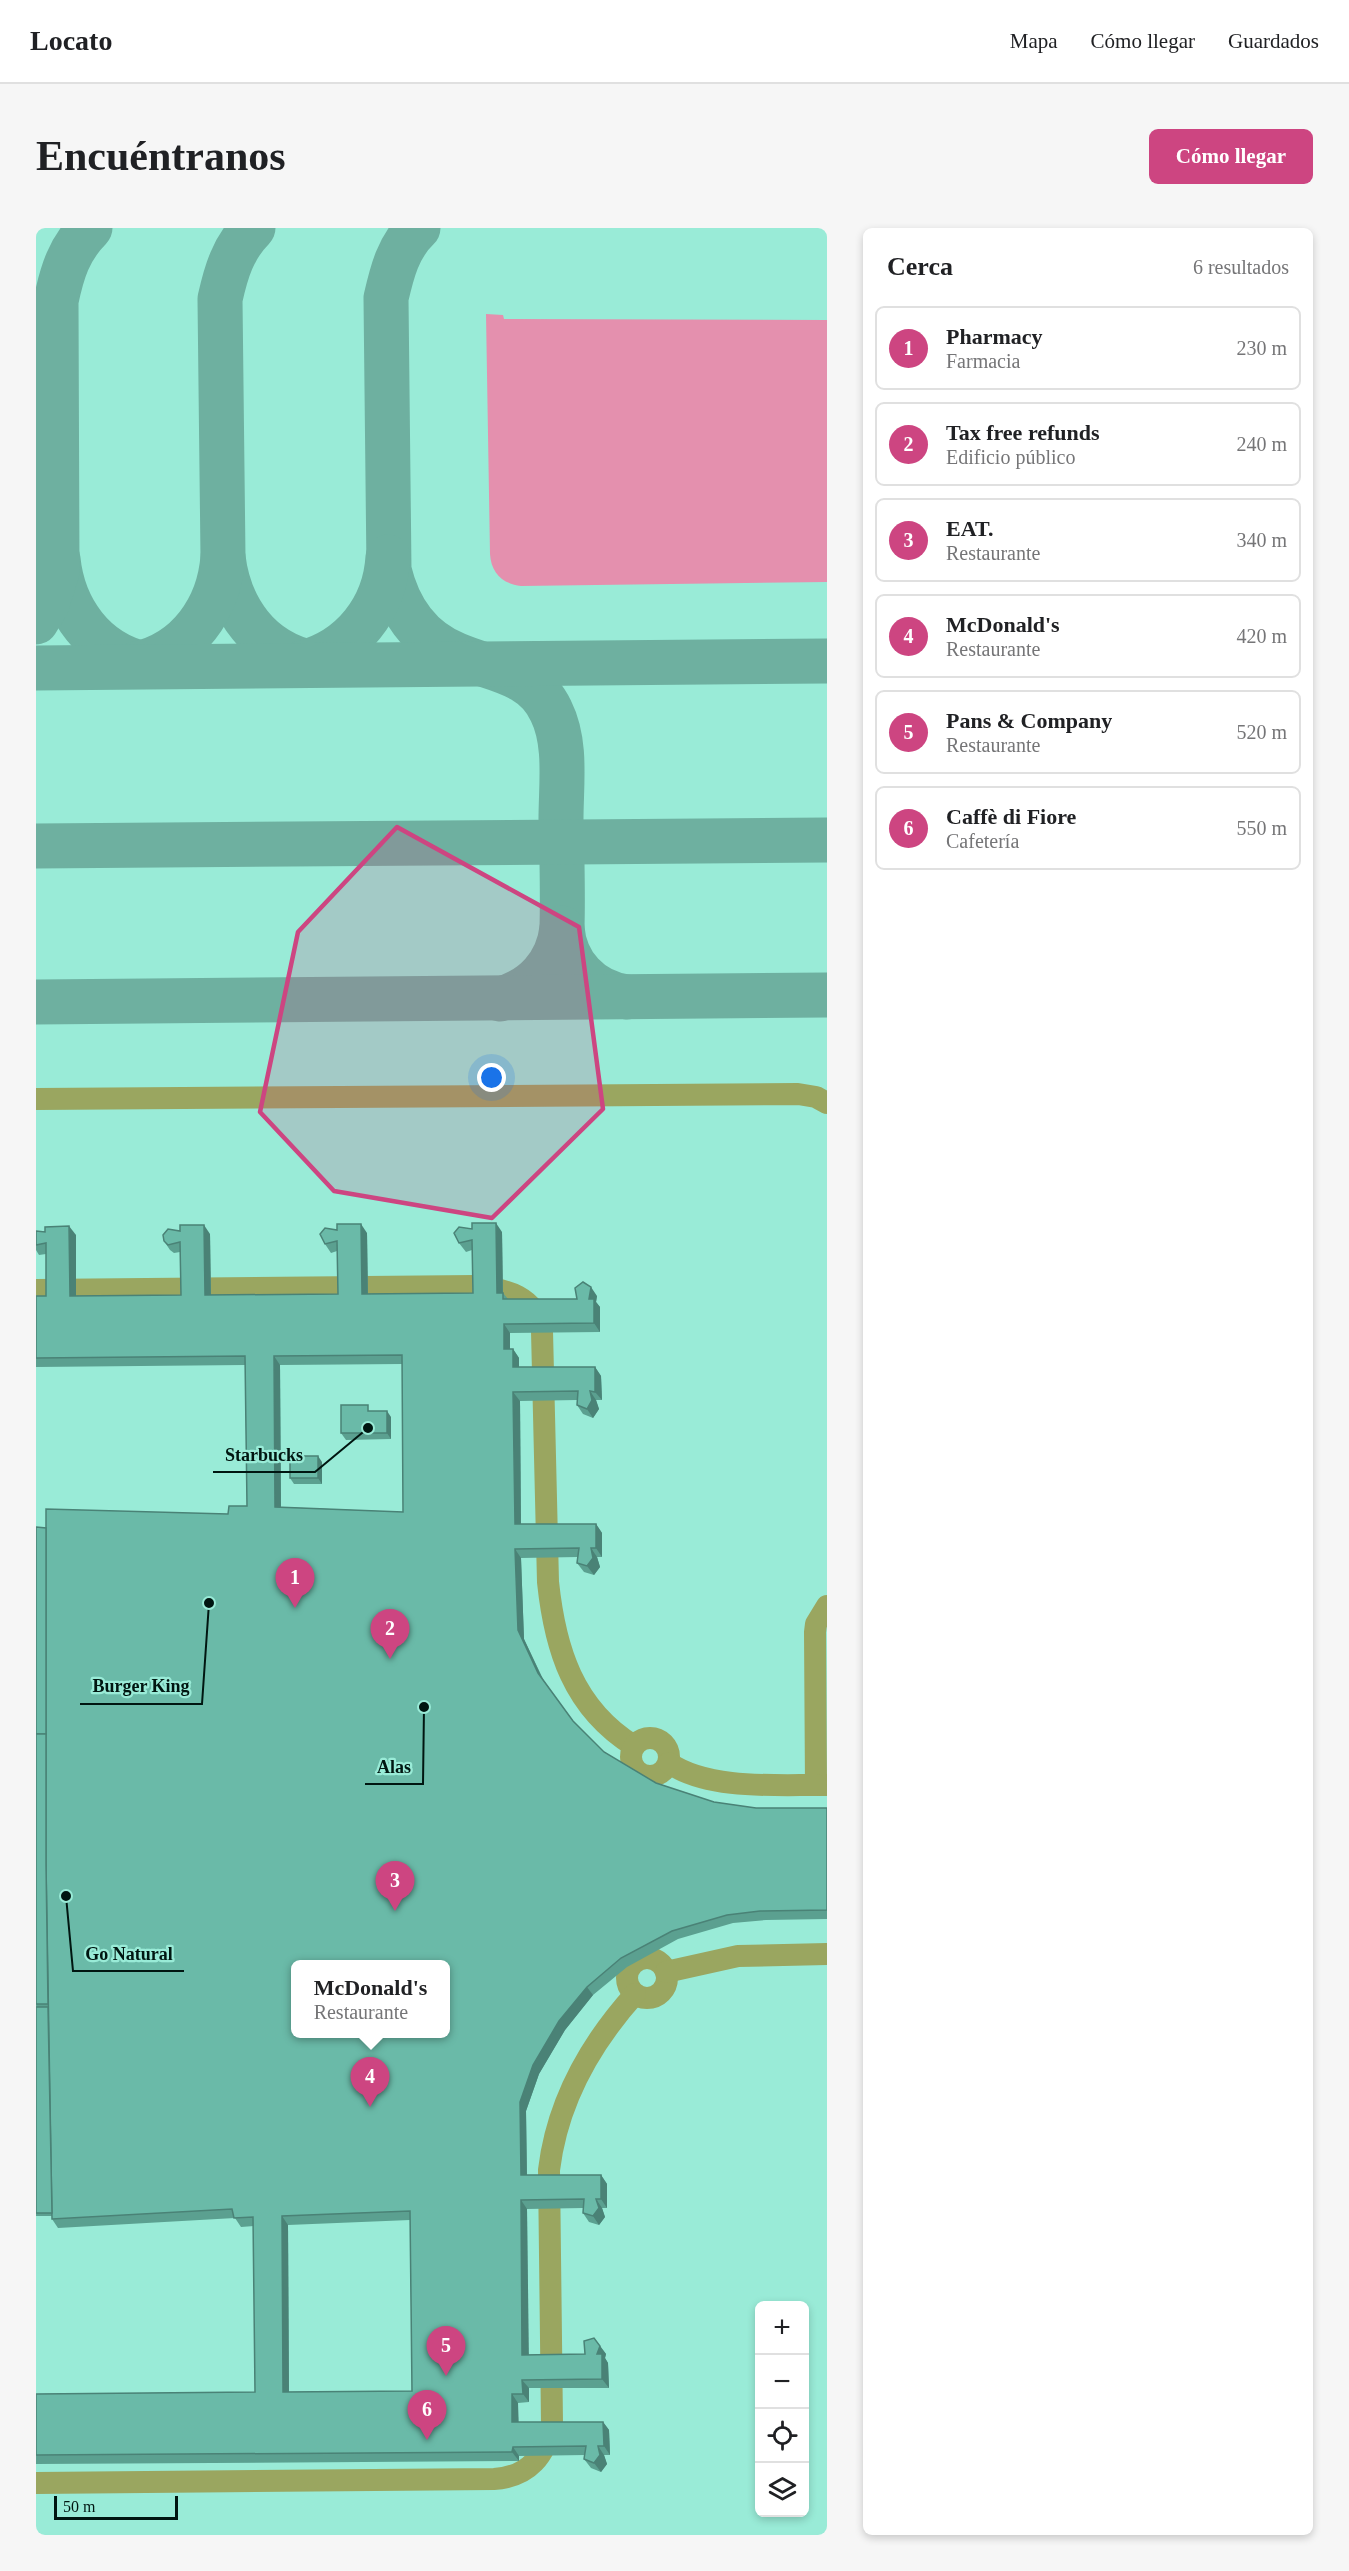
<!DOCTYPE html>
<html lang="es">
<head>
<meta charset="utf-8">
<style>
  :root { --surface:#fff; --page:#f6f6f6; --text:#202124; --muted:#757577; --line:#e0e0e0; --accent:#cd4581 }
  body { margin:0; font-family:Georgia,serif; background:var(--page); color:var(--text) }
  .controls { position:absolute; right:18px; bottom:18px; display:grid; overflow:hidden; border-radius:9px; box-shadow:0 3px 9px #0003 }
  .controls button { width:54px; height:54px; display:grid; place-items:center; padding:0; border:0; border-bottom:2px solid var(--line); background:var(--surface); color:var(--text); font:30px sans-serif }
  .scale { position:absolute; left:18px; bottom:15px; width:124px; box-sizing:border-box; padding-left:6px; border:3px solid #001611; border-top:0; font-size:16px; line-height:21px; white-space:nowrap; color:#001611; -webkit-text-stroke:4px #99ebd7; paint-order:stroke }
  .you { position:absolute; left:456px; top:850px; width:21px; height:21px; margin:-15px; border:4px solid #fff; border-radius:50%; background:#1a73e8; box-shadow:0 0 0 9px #1a73e833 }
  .badge { display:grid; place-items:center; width:39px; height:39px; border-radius:50%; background:var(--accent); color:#fff; font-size:20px; font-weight:700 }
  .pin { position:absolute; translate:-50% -50px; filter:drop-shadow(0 2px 3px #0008) }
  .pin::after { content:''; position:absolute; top:32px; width:21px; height:18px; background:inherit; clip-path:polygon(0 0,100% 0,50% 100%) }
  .popup { position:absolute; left:255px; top:1732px; width:159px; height:78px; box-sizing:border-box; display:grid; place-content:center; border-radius:9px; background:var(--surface); filter:drop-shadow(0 2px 4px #0005); font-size:20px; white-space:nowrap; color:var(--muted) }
  .popup b { font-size:22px; color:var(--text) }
  .popup::after { content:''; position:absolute; left:50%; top:100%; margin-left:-12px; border:12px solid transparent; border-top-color:var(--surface) }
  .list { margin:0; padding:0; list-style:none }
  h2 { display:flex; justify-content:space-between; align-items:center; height:78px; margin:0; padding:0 24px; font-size:26px }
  h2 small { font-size:20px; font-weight:400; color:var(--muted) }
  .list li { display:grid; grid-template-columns:39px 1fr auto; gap:18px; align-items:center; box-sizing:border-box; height:84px; margin:0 12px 12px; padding:0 12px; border:2px solid var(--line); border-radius:9px }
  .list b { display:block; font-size:22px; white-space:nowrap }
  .list p { margin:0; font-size:20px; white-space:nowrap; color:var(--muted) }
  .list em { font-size:20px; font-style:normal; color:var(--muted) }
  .icon { flex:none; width:33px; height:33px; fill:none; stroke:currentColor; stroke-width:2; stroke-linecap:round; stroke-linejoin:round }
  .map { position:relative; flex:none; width:791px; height:2307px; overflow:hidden; border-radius:9px }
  header { display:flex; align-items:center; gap:36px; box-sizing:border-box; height:84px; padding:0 30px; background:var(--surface); border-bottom:2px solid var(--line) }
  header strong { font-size:28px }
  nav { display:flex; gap:33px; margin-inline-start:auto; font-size:21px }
  .intro { display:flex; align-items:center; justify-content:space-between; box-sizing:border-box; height:144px; padding:0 36px }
  h1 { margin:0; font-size:42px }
  .button { padding:15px 27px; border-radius:9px; background:var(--accent); color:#fff; font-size:21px; font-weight:700 }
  main { display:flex; gap:36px; padding:0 36px }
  aside { flex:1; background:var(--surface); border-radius:9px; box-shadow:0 3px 9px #0003 }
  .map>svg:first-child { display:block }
  .green { fill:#e490ae }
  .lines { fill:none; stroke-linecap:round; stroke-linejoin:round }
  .taxiway { stroke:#6eb0a0; stroke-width:45 }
  .minor { stroke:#9aa660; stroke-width:22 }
  .wall { fill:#5ba090; fill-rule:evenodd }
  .shaded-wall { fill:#4a8276 }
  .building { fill:#6abaa8; stroke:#4a8276; stroke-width:1.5; fill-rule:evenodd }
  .marked { fill:#cd4581; fill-opacity:0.2; stroke:#cd4581; stroke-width:4.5; stroke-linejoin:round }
  .leader { fill:none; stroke:#001611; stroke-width:2 }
  .callout-dot { fill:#001611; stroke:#99ebd7; stroke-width:2 }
  .callout-label { font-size:18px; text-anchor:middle; font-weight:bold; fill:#001611; stroke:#99ebd7; stroke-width:4.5; stroke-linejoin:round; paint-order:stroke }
</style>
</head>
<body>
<header>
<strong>Locato</strong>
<nav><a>Mapa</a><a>Cómo llegar</a><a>Guardados</a></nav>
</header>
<div class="intro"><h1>Encuéntranos</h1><a class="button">Cómo llegar</a></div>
<main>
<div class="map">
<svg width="791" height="2307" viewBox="0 0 791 2307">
  <rect width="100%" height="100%" fill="#99ebd7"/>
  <path class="green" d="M 450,86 L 467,87 L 468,91 L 791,92 L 791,354 L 485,358 C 467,356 455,345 454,326 Z"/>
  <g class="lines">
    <g class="taxiway">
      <path d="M 382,0 C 362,19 356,44 350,70 L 353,342 C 362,380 383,412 421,427 C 456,442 497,444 515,483 C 531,515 525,556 525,591 C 526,627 527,664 526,700"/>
      <path d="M 187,329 C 193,380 223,424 277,435"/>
      <path d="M 22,331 C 27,381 58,425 109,436"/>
      <path d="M 0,394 L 11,376 L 21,344 L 20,73 C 26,44 33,21 54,0"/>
      <path d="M 266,435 C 316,422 349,380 352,329"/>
      <path d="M 100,436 C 152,425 183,380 187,329 L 184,71 C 190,44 197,20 217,0"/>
      <path d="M 0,440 L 791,433"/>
      <path d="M 0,618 L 791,612"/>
      <path d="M 464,771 C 498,762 522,736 526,700 C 529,736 554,764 591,769"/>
      <path d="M 0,774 L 791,767"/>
    </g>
    <g class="minor">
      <path d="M 0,871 L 762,866 L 780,869 L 791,875"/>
      <path d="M 0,1062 L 439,1058 C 470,1061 500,1068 506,1103 L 512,1354 C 519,1421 537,1480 598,1518"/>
      <path d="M 791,1378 L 780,1396 L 779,1404 L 780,1557 L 791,1557"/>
      <circle cx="614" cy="1529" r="19"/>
      <path d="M 633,1535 C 671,1561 736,1557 780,1557"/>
      <circle cx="611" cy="1750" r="20"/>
      <path d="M 630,1744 L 702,1728 L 791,1726"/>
      <path d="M 0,2255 L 458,2251 C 493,2249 510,2227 516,2195 L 513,1942 C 521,1875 554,1816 599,1766"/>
    </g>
  </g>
  <g class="wall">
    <path d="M 436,1001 L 466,1004 L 467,1065 L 472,1071 L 541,1071 L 561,1068 L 560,1074 L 564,1079 L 564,1104 L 474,1105 L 474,1121 L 477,1121 L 483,1130 L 483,1139 L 559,1139 L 565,1148 L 566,1172 L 560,1172 L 563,1181 L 557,1190 L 547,1186 L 541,1177 L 541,1172 L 484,1173 L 485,1296 L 560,1296 L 566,1305 L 566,1329 L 561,1329 L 564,1339 L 558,1347 L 548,1344 L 541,1335 L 542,1329 L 485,1330 L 488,1411 L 508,1453 L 537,1493 L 568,1524 L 620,1555 L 678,1574 L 720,1580 L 791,1580 L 791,1691 L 730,1692 L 697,1695 L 642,1711 L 591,1739 L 557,1767 L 529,1802 L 503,1846 L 490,1883 L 491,1947 L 565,1947 L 571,1956 L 571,1980 L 566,1980 L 569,1989 L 563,1997 L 553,1994 L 547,1985 L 547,1980 L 491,1981 L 492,2127 L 549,2126 L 558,2110 L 570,2126 L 569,2130 L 572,2135 L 573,2160 L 493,2160 L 493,2174 L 482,2175 L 482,2194 L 567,2194 L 573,2202 L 574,2227 L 568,2227 L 571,2236 L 565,2244 L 555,2240 L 548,2231 L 549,2227 L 483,2228 L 483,2233 L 0,2236 L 0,2166 L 219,2164 L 218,1998 L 205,1999 L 199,1990 L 22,2000 L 16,1991 L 16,1988 L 0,1988 L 0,1299 L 10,1300 L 192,1286 L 211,1278 L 209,1137 L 0,1139 L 0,1068 L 10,1068 L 10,1026 L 3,1027 L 0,1022 L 0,1003 L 40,1007 L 40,1068 L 145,1067 L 144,1024 L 138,1025 L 134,1022 L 128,1013 L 144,1003 L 174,1006 L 175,1067 L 302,1066 L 301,1023 L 295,1025 L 289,1016 L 301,1002 L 331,1005 L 332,1066 L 437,1065 L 436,1022 L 430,1024 L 423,1015 ZM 366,1136 L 367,1284 L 245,1279 L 244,1137 ZM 374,1992 L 376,2163 L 253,2164 L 252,1997 Z"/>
    <path d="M 335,1183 L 355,1189 L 355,1211 L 310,1212 L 305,1205 Z"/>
    <path d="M 286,1234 L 286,1256 L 258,1256 L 254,1250 Z"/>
  </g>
  <g class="shaded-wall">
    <path d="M 460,995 L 466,1004 L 467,1074 L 461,1065 Z"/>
    <path d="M 325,996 L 331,1005 L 332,1075 L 326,1066 Z"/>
    <path d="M 168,997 L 174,1006 L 175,1076 L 169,1067 Z"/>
    <path d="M 33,998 L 40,1007 L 40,1077 L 34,1068 Z"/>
    <path d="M 555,1059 L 561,1068 L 560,1074 L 564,1079 L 564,1104 L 558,1095 L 553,1071 Z"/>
    <path d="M 468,1096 L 474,1105 L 474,1130 L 468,1121 Z"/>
    <path d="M 477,1121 L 483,1130 L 483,1148 L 477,1139 Z"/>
    <path d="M 238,1128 L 244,1137 L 245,1288 L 239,1279 Z"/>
    <path d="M 559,1139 L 565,1148 L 566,1172 L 559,1164 Z"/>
    <path d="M 554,1163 L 560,1172 L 563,1181 L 557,1190 L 551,1181 Z"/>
    <path d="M 477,1164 L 484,1173 L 485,1305 L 479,1296 Z"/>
    <path d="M 351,1183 L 355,1189 L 355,1211 L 351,1205 Z"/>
    <path d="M 282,1228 L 286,1234 L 286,1256 L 282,1250 Z"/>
    <path d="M 560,1296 L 566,1305 L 566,1329 L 560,1320 Z"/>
    <path d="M 555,1320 L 561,1329 L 564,1339 L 558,1347 L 551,1338 Z"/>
    <path d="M 479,1321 L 485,1330 L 488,1411 L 508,1454 L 502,1445 L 482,1402 Z"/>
    <path d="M 551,1759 L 557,1767 L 529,1802 L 503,1846 L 490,1883 L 491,1956 L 485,1947 L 484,1874 L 497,1837 L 523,1793 Z"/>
    <path d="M 565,1947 L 571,1956 L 571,1980 L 565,1971 Z"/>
    <path d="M 560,1971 L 566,1980 L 569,1989 L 563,1997 L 557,1988 Z"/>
    <path d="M 485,1972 L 491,1981 L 493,2136 L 486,2127 Z"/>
    <path d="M 246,1988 L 252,1997 L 253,2173 L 247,2164 Z"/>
    <path d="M 564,2118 L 570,2126 L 569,2130 L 572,2135 L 573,2160 L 566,2151 L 561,2126 Z"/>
    <path d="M 486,2152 L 493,2160 L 493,2174 L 487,2166 Z"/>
    <path d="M 476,2166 L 482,2175 L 483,2203 L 476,2194 Z"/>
    <path d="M 567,2194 L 573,2202 L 574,2227 L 568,2218 Z"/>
    <path d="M 562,2218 L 568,2227 L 571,2236 L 565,2244 L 558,2235 Z"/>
    <path d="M 477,2219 L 483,2228 L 483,2233 L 476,2224 Z"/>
  </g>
  <g class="building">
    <path d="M 436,995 L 460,995 L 461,1065 L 467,1065 L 467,1071 L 541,1071 L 539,1060 L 547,1054 L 555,1059 L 553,1071 L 558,1071 L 558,1095 L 468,1096 L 468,1121 L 477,1121 L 477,1139 L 559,1139 L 559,1164 L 554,1163 L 556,1172 L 551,1181 L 541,1177 L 542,1163 L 477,1164 L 479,1296 L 560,1296 L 560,1320 L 555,1320 L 557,1330 L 551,1338 L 541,1335 L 543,1320 L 479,1321 L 482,1402 L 502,1445 L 537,1493 L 568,1524 L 620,1555 L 678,1574 L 720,1580 L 791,1580 L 791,1682 L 724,1683 L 691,1687 L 636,1703 L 585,1730 L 551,1759 L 523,1793 L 497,1837 L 484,1874 L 485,1947 L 565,1947 L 565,1971 L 560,1971 L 563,1980 L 557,1988 L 547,1985 L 548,1971 L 485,1972 L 486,2127 L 549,2126 L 548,2113 L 558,2110 L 564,2118 L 561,2126 L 566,2126 L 566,2151 L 486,2152 L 487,2166 L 476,2166 L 476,2194 L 567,2194 L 568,2218 L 562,2218 L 564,2227 L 558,2235 L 548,2231 L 550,2218 L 477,2219 L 476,2224 L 0,2227 L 0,2166 L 219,2164 L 217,1989 L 198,1990 L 196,1981 L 16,1991 L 10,1636 L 10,1281 L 192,1286 L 193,1278 L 211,1278 L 209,1128 L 0,1130 L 0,1068 L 10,1068 L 10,1015 L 0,1017 L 0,1003 L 9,1004 L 9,999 L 33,998 L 34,1068 L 145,1067 L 144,1014 L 132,1017 L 128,1013 L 127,1007 L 132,1001 L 144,1003 L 144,997 L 168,997 L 169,1067 L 302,1066 L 301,1013 L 289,1016 L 284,1006 L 289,1000 L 301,1002 L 301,996 L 325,996 L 326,1066 L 437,1065 L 436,1012 L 423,1015 L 418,1005 L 423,999 L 436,1001 ZM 366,1127 L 367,1284 L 239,1279 L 238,1128 ZM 259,1737 L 409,1737 L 409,1806 L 259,1806 ZM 374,1983 L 376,2163 L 247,2164 L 246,1988 Z"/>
    <path d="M 305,1177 L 332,1177 L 332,1183 L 351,1183 L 351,1205 L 305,1205 Z"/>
    <rect x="254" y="1228" width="28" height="22"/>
    <path d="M 0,1299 L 10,1300 L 10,1506 L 0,1506 Z"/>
    <path d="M 0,1506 L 10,1506 L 10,1636 L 12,1776 L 0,1776 Z"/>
    <path d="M 0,1779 L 12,1779 L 16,1985 L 0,1985 Z"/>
  </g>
  <path class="marked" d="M 361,599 L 543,699 L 567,881 L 456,990 L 298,963 L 224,884 L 262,704 Z"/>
  <path class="leader" d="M332 1200L279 1244H177M173 1375L166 1476H44M388 1479L387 1556H329M30 1668L37 1743H148"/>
  <g class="callout-dot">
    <circle cx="332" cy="1200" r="6"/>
    <circle cx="173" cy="1375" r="6"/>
    <circle cx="388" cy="1479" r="6"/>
    <circle cx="30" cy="1668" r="6"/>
  </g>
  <g class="callout-label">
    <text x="228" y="1233">Starbucks</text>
    <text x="105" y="1464">Burger King</text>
    <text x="358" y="1545">Alas</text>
    <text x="93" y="1732">Go Natural</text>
  </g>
</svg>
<div class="controls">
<button>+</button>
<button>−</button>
<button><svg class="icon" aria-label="locate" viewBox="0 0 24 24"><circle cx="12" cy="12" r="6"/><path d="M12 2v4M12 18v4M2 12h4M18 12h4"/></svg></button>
<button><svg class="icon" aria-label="layers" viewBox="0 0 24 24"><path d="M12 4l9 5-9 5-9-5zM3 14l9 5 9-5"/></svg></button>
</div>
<div class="scale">50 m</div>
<div class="you"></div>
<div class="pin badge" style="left:259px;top:1380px">1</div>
<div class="pin badge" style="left:354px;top:1431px">2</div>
<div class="pin badge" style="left:359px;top:1683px">3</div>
<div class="pin badge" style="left:334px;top:1879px">4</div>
<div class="popup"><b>McDonald's</b>Restaurante</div>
<div class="pin badge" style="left:410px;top:2148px">5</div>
<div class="pin badge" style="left:391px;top:2212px">6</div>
</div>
<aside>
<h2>Cerca<small>6 resultados</small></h2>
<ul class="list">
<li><span class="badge">1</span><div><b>Pharmacy</b><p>Farmacia</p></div><em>230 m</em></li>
<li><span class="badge">2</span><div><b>Tax free refunds</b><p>Edificio público</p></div><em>240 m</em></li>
<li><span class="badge">3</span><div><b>EAT.</b><p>Restaurante</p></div><em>340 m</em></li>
<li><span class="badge">4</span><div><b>McDonald's</b><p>Restaurante</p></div><em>420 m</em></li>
<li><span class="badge">5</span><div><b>Pans &amp; Company</b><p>Restaurante</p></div><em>520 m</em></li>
<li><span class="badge">6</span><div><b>Caffè di Fiore</b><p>Cafetería</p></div><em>550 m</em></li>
</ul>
</aside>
</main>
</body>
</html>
